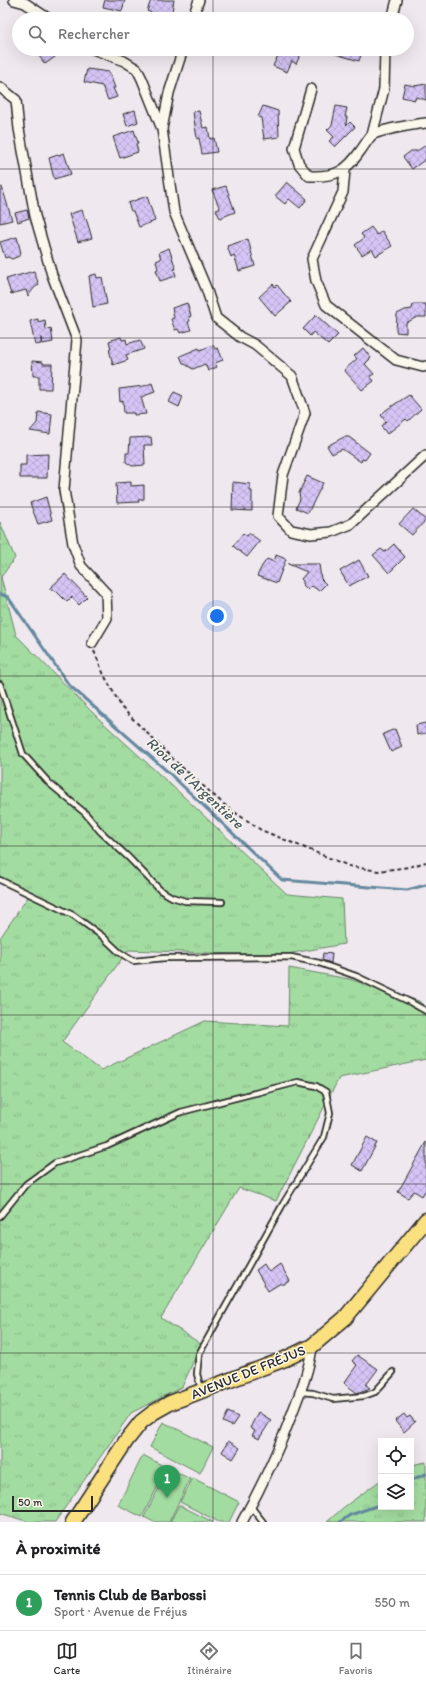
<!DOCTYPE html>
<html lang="fr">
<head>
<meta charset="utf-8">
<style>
  :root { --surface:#fff; --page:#f2f2f2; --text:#202124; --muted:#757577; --line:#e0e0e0; --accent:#2b2b2b }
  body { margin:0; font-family:Itim,sans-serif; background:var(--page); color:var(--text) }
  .controls { position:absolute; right:12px; bottom:12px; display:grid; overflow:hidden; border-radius:0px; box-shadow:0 4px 16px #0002 }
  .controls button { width:36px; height:36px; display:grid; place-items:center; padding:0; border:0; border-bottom:1px solid var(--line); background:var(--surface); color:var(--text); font:20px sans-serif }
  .scale { position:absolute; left:12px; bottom:10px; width:81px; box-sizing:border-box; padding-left:4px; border:2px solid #2b2b2b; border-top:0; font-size:11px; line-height:14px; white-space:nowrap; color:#2b2b2b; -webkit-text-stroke:3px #fbf7ec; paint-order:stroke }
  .you { position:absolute; left:217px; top:616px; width:14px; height:14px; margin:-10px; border:3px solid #fff; border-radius:50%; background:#1a73e8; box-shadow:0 0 0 6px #1a73e833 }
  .badge { display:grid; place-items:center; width:26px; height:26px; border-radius:50%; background:var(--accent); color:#fff; font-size:13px; font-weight:700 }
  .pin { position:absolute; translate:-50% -33px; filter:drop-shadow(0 1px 2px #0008) }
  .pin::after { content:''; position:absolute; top:21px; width:14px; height:12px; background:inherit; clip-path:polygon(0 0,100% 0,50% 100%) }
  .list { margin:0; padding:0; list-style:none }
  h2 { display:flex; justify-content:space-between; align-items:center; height:52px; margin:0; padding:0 16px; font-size:17px }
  h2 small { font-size:13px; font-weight:400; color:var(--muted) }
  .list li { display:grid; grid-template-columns:26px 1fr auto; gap:12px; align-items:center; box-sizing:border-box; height:56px; padding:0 16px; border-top:1px solid var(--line) }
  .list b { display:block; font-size:15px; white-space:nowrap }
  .list p { margin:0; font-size:13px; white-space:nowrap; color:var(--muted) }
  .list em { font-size:13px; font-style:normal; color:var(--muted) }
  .icon { flex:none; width:22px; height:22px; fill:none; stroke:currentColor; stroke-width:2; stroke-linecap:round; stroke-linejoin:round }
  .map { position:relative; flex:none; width:426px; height:1522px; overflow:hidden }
  .search { position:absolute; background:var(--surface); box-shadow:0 4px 16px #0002; left:12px; right:12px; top:12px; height:44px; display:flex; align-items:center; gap:10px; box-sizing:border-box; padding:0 14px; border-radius:22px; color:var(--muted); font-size:15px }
  .sheet { height:108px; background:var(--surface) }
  nav { display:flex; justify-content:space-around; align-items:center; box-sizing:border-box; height:56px; border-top:1px solid var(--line); background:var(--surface); font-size:11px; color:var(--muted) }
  nav a { display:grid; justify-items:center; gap:2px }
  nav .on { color:var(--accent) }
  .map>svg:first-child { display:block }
  .grass { fill:url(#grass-tufts); stroke:#678466 }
  .pitch { fill:#a3dca1; stroke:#678466 }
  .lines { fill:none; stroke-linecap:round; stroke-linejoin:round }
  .stream { stroke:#64899e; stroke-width:3 }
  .building { fill:url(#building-cross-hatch); stroke:#2b2b2b }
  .service-casing { stroke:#2b2b2b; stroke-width:8 }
  .minor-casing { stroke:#2b2b2b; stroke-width:12 }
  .primary-casing { stroke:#2b2b2b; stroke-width:17 }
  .path { stroke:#2b2b2b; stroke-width:2; stroke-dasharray:4 3; stroke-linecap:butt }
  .service { stroke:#fbf7ec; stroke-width:4.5 }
  .minor { stroke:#fbf7ec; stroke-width:9 }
  .primary { stroke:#fbe080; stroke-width:14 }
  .grid { fill:none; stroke:#2b2b2b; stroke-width:1; stroke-opacity:0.55 }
  .labels { text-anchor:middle; stroke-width:3; stroke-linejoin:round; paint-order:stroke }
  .street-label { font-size:14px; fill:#2b2b2b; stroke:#fbf7ec }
  .water-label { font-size:15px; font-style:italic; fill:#485a64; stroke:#fbf7ec }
</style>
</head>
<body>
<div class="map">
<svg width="426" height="1522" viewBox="0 0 426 1522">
  <defs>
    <pattern id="grass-tufts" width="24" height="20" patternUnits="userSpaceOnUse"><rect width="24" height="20" fill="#a3dca1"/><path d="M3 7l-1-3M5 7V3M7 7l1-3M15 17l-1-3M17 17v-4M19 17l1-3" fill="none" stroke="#8cbd8b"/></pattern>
    <pattern id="building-cross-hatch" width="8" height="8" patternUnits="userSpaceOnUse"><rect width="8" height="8" fill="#d5c4f5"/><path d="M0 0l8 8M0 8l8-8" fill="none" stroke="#b7a9d2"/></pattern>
  </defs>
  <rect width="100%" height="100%" fill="#f0e8ef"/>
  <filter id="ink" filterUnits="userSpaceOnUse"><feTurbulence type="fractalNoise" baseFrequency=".025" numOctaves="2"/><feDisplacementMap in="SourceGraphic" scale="8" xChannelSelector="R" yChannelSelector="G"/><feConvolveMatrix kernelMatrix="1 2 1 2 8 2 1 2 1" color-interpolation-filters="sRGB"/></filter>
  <g filter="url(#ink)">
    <g class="grass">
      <path d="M 0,522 L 15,558 L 1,577 L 16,635 L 99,719 L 182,795 L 287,894 L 342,899 L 344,944 L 287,954 L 235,954 L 128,950 L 62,1042 L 101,1070 L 205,1021 L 288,1026 L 289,968 L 349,979 L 419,1001 L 426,1008 L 426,1060 L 339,1078 L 276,1201 L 239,1188 L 161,1318 L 201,1344 L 182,1387 L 131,1413 L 55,1522 L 29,1522 L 0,1513 L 0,938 L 30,894 L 0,880 Z"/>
      <path d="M 426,1462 L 426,1522 L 327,1522 L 344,1507 L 381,1480 L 381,1507 L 411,1507 L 411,1465 Z"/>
    </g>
    <g class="pitch">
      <path d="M 163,1422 L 213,1447 L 200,1473 L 150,1447 Z"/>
      <path d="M 143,1455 L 167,1468 L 142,1517 L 118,1505 Z"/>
      <path d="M 169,1468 L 190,1479 L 169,1522 L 154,1522 L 144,1517 Z"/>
      <path d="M 193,1478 L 239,1502 L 229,1522 L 219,1522 L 180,1502 Z"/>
      <path d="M 179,1505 L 213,1522 L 170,1522 Z"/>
    </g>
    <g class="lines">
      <g class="stream">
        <path d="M 0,594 L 8,597 L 69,685 L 168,772 L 282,880 L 407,890 L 426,885"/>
        <path d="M 411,1480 L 426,1474"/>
        <path d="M 340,1522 L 350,1515 L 376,1506 L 381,1502"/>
      </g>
    </g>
    <g class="building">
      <path d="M 105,0 L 125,0 L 122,11 L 103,7 Z"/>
      <path d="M 151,0 L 174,0 L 171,17 L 159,13 L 158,15 L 147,11 Z"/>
      <path d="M 28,49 L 49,49 L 55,57 L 45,64 L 39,56 Z"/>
      <path d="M 281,49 L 303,49 L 296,64 L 292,61 L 287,72 L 273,66 Z"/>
      <path d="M 329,49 L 363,49 L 359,61 L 329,52 Z"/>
      <path d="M 87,69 L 109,72 L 115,88 L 113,88 L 117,97 L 108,100 L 102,86 L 84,82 Z"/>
      <path d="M 405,84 L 414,86 L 426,84 L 426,100 L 416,97 L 415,100 L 402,97 Z"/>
      <path d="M 263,106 L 278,111 L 279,137 L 264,139 L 261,118 L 258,117 Z"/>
      <path d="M 336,106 L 347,108 L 345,117 L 347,117 L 346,124 L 347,125 L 350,122 L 355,127 L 335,147 L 329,141 L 334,137 L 327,130 L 332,125 Z"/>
      <path d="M 135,110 L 138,122 L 127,126 L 123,114 Z"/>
      <path d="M 199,111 L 203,128 L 208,127 L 210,139 L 214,138 L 217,152 L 202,154 L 199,138 L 197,139 L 193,112 Z"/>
      <path d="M 134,130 L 138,143 L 136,144 L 138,152 L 120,158 L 113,137 Z"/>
      <path d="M 426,145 L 426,159 L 412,169 L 403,157 L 411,151 L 417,151 Z"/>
      <path d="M 64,153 L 71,174 L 54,179 L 49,158 Z"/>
      <path d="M 287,182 L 307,199 L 300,208 L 289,199 L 285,204 L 275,196 Z"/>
      <path d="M 226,186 L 235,212 L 220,218 L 216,210 L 220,209 L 212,190 Z"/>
      <path d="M 2,187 L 12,220 L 0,223 L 0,188 Z"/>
      <path d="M 147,196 L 155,221 L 139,227 L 133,211 L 131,211 L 128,203 Z"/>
      <path d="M 27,210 L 29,218 L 18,222 L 15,213 Z"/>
      <path d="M 82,210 L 85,219 L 86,218 L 92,238 L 78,242 L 69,214 Z"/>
      <path d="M 371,227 L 377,235 L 382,231 L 392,246 L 376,256 L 372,249 L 362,255 L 355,245 L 364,238 L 361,234 Z"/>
      <path d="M 17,237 L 21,253 L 19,256 L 12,259 L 8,257 L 5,258 L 0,242 Z"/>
      <path d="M 248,239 L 255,266 L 239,271 L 234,255 L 231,257 L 227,246 Z"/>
      <path d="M 169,248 L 176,269 L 174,269 L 176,276 L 160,281 L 156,270 L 158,269 L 156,261 L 161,259 L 159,252 Z"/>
      <path d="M 34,271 L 39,285 L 35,287 L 28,296 L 26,290 L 11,294 L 6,279 Z"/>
      <path d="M 96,274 L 97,278 L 102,277 L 107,304 L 93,307 L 89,276 Z"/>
      <path d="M 273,284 L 275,287 L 277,285 L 291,302 L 275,316 L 259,297 Z"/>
      <path d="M 187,303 L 191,316 L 189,317 L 190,321 L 188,322 L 191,330 L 180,333 L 178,329 L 175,330 L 171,319 L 174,318 L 172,308 Z"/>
      <path d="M 413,304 L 426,304 L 426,317 L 417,317 L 406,323 L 406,333 L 396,332 L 397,314 L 405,310 L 412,309 Z"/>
      <path d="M 316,315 L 338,335 L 328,345 L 313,332 L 310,336 L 303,329 Z"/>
      <path d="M 38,319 L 38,322 L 45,320 L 46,330 L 51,328 L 53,342 L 42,344 L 41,337 L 41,344 L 35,345 L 30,321 Z"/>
      <path d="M 121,337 L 122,340 L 126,339 L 127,344 L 140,340 L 144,349 L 126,355 L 128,360 L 113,365 L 109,349 L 111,349 L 109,341 Z"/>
      <path d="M 213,345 L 215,349 L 218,348 L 223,360 L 215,363 L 217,367 L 208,371 L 205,364 L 193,369 L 183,363 L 180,356 L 199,348 L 200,350 Z"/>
      <path d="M 363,348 L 371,358 L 365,364 L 374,374 L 370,376 L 374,381 L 362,390 L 344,370 L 357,359 L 354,356 Z"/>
      <path d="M 32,361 L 43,362 L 43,364 L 52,364 L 51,389 L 39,389 L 39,376 L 33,376 Z"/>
      <path d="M 152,383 L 155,392 L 141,397 L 146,414 L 134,415 L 134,413 L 124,413 L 123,401 L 120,402 L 119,389 L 144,386 Z"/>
      <path d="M 174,392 L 183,396 L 179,407 L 169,402 Z"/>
      <path d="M 409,395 L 421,409 L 408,421 L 406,419 L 387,434 L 381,426 L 386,422 L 381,415 L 386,410 Z"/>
      <path d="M 38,412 L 52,414 L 50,434 L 30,431 L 37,423 Z"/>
      <path d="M 151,437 L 152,445 L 144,445 L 145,465 L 132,466 L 126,462 L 126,453 L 129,453 L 130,438 Z"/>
      <path d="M 344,437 L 349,437 L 370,453 L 365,460 L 362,459 L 361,462 L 342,449 L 332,454 L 327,446 Z"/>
      <path d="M 48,454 L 47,478 L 20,478 L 20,465 L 26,465 L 26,455 Z"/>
      <path d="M 307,476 L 323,483 L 308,513 L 296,508 L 300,499 L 299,493 Z"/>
      <path d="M 131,482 L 131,486 L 144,485 L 144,499 L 138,500 L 139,502 L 117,503 L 116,483 Z"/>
      <path d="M 233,482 L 250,484 L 250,491 L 252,491 L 252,511 L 232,510 Z"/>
      <path d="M 46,497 L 52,520 L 38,524 L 30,503 Z"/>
      <path d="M 413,509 L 426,520 L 412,535 L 399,524 Z"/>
      <path d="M 243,533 L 247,536 L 249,533 L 260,541 L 247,557 L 233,546 Z"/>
      <path d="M 394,544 L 405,557 L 389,573 L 373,555 L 381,549 L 385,552 Z"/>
      <path d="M 276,555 L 286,559 L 277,583 L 257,576 L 262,566 L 267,559 L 274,562 Z"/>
      <path d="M 359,560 L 368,576 L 349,586 L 340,571 Z"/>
      <path d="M 288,564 L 319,564 L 321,579 L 326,584 L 319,591 L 312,586 L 308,590 L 303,585 L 303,581 L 301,579 L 307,572 Z"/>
      <path d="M 65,574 L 87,597 L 79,605 L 72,597 L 67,602 L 56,591 L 49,589 Z"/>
      <path d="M 426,723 L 426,733 L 417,735 L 416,725 Z"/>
      <path d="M 395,729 L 402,747 L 391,752 L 383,734 Z"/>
      <path d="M 323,953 L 332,954 L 331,963 L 322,960 Z"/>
      <path d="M 367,1137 L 377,1143 L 362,1171 L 352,1165 Z"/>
      <path d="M 426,1142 L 426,1190 L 422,1196 L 414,1191 L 408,1198 L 398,1192 Z"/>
      <path d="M 264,1264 L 269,1272 L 280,1264 L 290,1281 L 282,1285 L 281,1283 L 268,1291 L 256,1270 Z"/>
      <path d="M 357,1355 L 378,1369 L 366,1385 L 370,1388 L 357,1393 L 344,1383 L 357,1365 L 352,1361 Z"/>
      <path d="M 228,1412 L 238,1417 L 232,1426 L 223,1422 Z"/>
      <path d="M 258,1412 L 271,1420 L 259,1439 L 252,1435 L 255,1431 L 250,1428 Z"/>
      <path d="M 404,1414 L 407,1418 L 410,1416 L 415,1422 L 404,1432 L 395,1421 Z"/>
      <path d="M 228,1441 L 240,1448 L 233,1459 L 222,1452 Z"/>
    </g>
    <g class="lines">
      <g class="service-casing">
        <g id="service">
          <path d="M 0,684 L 23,754 L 50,784 L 85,813 L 100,831 L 129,858 L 160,890 L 172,897 L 185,901 L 222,902"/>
          <path d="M 0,880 L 73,915 L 102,936 L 119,952 L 133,961 L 165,958 L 291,957 L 319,963 L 356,976 L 410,1002 L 426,1011"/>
          <path d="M 0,1216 L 26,1184 L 55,1163 L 107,1146 L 181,1112 L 298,1082 L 316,1086 L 326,1092 L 330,1113 L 324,1137 L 283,1204 L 199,1354 L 197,1374 L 201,1389"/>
          <path d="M 300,1392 L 313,1393 L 333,1399 L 364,1396 L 375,1392 L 393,1372"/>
          <path d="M 251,1507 L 263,1522"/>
        </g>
      </g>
      <g class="minor-casing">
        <g id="minor">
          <path d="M 14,0 L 25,3 L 49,19"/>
          <path d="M 192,19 L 199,0"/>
          <path d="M 392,19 L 397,0"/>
          <path d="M 93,49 L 124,61 L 137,69 L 142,79 L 162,129 L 174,212 L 206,288 L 216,318 L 240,337 L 255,345 L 292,376 L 305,413 L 283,475 L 278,516 L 291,530 L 311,534 L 331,532 L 351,524 L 426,455"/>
          <path d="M 0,87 L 16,100 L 19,129 L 35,216 L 52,275 L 77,340 L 64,490 L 73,544 L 81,566 L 106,593 L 107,618 L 92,643"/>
          <path d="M 311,89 L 294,148 L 299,164 L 309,176 C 336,177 346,172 361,150 C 364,146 368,139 372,135 C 379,130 416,124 426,123"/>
          <path d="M 162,129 L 169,93 L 183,49"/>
          <path d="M 372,135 L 384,89 L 385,49"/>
          <path d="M 345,170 L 343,192 L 312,259 L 316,281 L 326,305 L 396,360 L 423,367 L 426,366"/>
          <path d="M 242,1522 C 262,1486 279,1449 293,1411 C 301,1390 310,1368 312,1346"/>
        </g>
      </g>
      <g class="primary-casing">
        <path id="primary" d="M 73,1522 L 126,1441 L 141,1422 L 154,1412 L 170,1403 L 285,1359 L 312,1346 L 345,1318 L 426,1220"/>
      </g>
      <path class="path" d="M 94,651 L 104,675 L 122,708 L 176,762 L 227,807 L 261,830 L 349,866 L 378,871 L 409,867 L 426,862"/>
      <use href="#service" class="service"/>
      <use href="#minor" class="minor"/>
      <use href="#primary" class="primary"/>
    </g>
  </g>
  <path class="grid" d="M 213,0 L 213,19M 213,49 L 213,1522M 0,169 L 426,169M 0,338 L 426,338M 0,507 L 426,507M 0,676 L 426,676M 0,846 L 426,846M 0,1015 L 426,1015M 0,1184 L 426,1184M 0,1353 L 426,1353"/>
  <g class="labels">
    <g class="street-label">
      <text transform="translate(248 1372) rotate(-22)" y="5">AVENUE DE FRÉJUS</text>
    </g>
    <g class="water-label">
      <text transform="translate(195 783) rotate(43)" y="5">Riou de l'Argentière</text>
    </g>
  </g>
</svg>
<div class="controls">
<button><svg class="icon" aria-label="locate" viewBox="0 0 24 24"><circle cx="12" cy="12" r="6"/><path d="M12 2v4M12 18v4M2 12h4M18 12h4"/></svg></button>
<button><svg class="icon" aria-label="layers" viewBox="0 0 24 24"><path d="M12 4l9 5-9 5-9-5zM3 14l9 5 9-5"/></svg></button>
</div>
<div class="scale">50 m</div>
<div class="you"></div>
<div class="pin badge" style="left:167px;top:1498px;background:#2e9e5b">1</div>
<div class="search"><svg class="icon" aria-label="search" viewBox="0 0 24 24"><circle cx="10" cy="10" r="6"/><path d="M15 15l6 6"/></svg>Rechercher</div>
</div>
<section class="sheet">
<h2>À proximité<small></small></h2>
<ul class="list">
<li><span class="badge" style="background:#2e9e5b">1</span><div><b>Tennis Club de Barbossi</b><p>Sport · Avenue de Fréjus</p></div><em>550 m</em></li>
</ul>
</section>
<nav>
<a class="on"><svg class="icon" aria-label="map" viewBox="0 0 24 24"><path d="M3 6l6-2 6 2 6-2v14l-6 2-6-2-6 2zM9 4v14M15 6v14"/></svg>Carte</a>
<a><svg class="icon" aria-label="directions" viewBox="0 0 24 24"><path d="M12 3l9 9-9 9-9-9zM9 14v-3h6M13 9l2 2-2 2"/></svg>Itinéraire</a>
<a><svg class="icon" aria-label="saved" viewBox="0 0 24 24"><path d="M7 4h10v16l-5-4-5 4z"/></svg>Favoris</a>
</nav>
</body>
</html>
